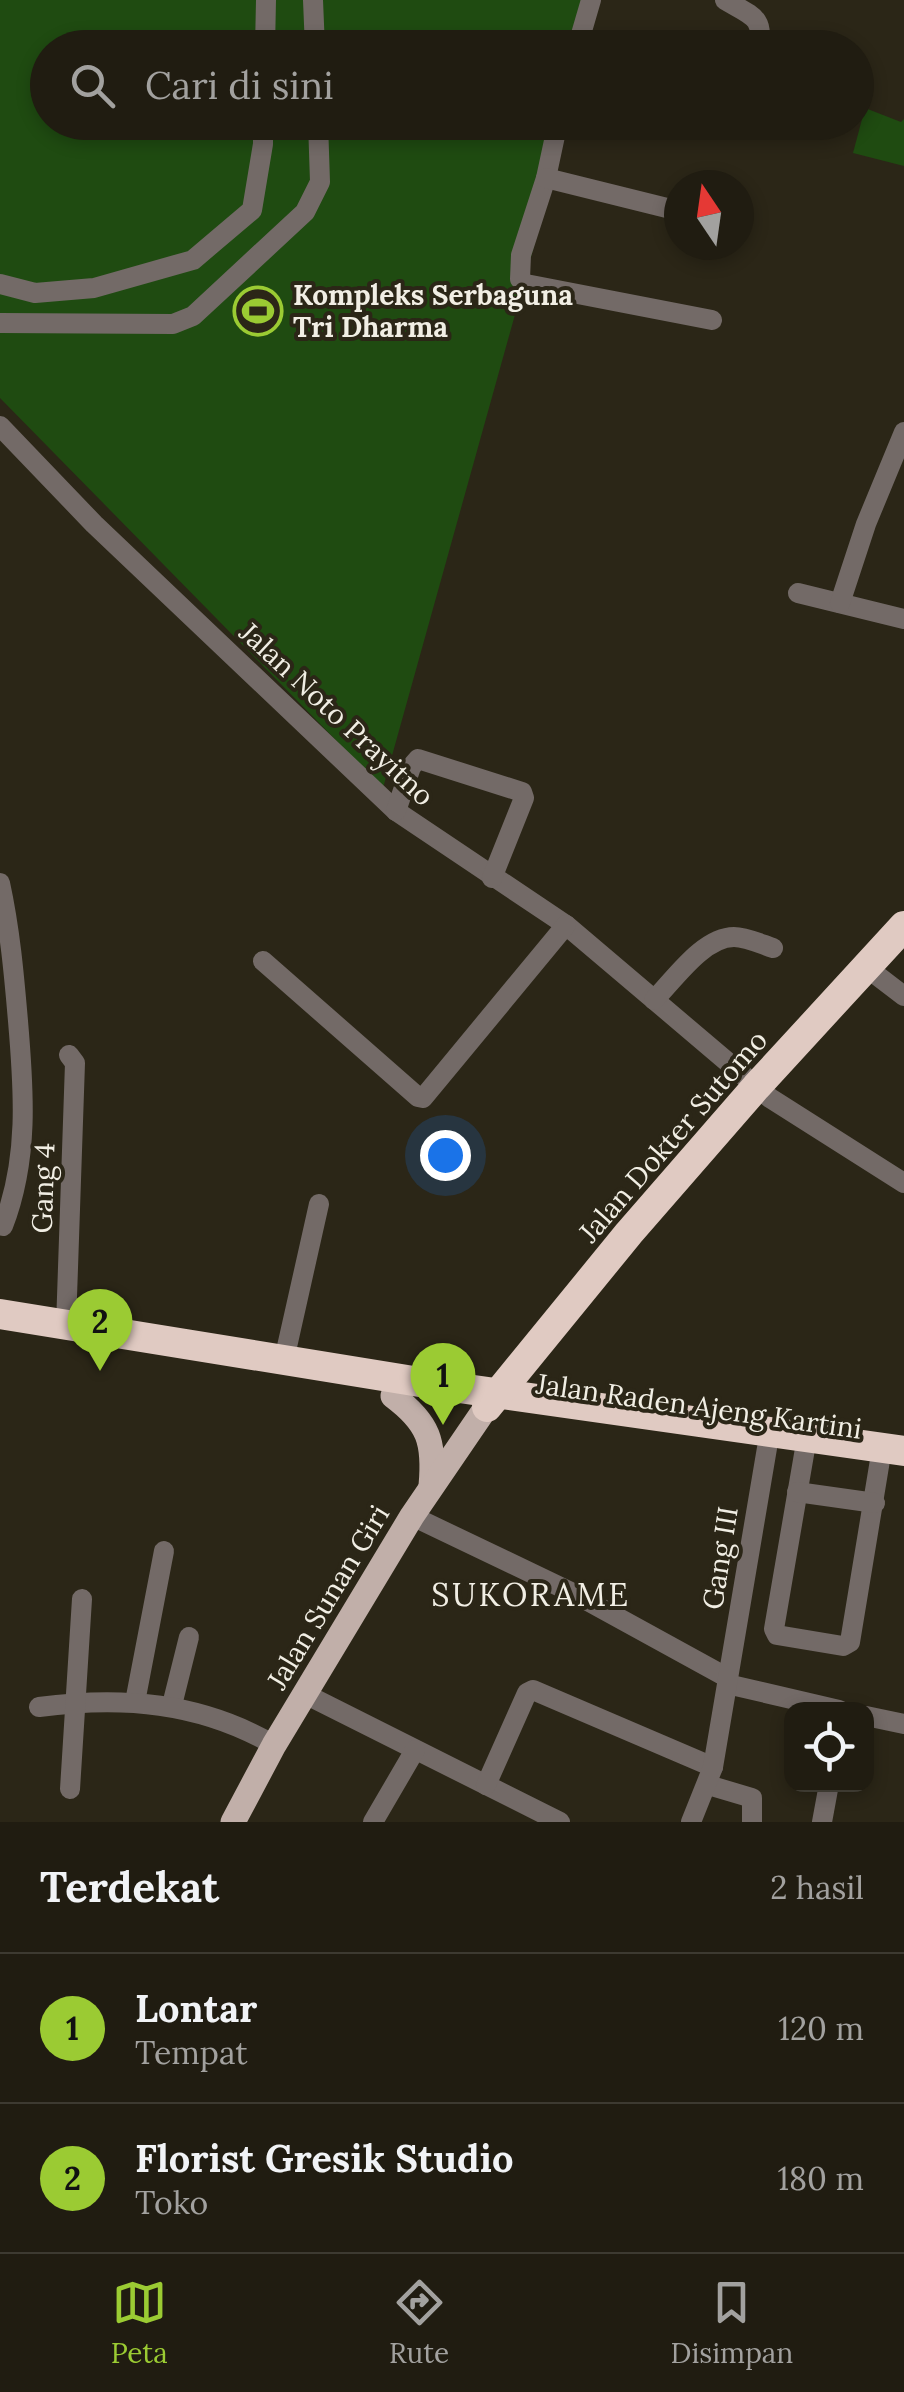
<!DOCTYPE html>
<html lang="id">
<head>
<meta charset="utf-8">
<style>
  :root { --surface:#201c11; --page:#2d291f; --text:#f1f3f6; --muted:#a2a19f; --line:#3d3a31; --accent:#9bcb33 }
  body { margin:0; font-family:Lora,serif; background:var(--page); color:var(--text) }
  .controls { position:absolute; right:30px; bottom:30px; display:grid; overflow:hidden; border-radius:20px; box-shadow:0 5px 15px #0003 }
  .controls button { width:90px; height:90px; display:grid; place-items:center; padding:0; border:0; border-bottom:2px solid var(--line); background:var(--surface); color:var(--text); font:50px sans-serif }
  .compass { position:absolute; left:664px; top:170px; width:90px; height:90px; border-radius:50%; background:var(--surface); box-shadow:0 5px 15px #0003; rotate:347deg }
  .you { position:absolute; left:445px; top:1155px; width:35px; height:35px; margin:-25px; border:8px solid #fff; border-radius:50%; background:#1a73e8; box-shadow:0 0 0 15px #1a73e833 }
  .badge { display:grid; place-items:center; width:65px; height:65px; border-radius:50%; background:var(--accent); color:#111; font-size:32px; font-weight:700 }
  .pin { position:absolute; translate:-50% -82px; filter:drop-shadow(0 2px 5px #0008) }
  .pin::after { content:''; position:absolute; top:52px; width:35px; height:30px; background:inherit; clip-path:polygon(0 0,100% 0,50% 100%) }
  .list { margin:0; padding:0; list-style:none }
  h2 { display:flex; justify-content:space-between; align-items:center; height:130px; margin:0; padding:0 40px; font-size:42px }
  h2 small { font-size:32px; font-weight:400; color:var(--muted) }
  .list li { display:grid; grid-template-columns:65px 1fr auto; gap:30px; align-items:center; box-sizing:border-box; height:150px; padding:0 40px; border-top:2px solid var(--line) }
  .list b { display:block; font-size:38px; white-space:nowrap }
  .list p { margin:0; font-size:32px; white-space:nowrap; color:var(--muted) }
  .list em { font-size:32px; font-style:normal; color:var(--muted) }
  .icon { flex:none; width:55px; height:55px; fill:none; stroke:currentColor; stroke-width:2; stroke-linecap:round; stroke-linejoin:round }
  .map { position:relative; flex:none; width:904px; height:1822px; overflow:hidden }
  .search { position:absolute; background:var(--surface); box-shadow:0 5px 15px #0003; left:30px; right:30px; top:30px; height:110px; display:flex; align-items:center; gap:25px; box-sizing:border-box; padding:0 35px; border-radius:55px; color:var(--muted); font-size:38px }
  .sheet { height:430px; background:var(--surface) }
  nav { display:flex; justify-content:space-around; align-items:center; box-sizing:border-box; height:140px; border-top:2px solid var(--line); background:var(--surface); font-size:28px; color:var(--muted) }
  nav a { display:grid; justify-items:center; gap:5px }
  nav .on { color:var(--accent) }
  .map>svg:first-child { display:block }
  .green { fill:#1f4b11 }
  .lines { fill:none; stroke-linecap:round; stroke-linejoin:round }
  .minor { stroke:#736a67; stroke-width:20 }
  .major { stroke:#c1afa9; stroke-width:25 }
  .highway { stroke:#e0cac2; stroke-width:30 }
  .labels { text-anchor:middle; stroke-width:8; stroke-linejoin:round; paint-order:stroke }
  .poi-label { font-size:28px; font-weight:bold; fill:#f1eee4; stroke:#2b2617; text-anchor:start }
  .street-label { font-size:28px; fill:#f1eee4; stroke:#2b2617 }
  .quarter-label { font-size:32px; letter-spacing:2.5px; fill:#f1eee4; stroke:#2b2617 }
</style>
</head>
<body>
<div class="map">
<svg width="904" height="1822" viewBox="0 0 904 1822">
  <rect width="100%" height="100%" fill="#2b2617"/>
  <g class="green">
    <path d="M 0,0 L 587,0 L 578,47 L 48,48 L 48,122 L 564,123 L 540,225 L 383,788 L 0,398 Z"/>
    <path d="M 865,108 L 901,122 L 904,119 L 904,166 L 853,153 Z"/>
  </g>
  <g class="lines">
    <g class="minor">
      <path d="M 313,0 L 315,48"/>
      <path d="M 725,0 C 749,15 766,16 758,48"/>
      <path d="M 265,48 L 266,0"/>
      <path d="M 577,48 L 591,0"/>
      <path d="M 558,122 L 546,178 L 521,255 L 520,279 L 526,284 L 712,320"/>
      <path d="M 546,178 L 679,211"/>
      <path d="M 0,284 L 35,293 L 94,288 L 193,260 L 252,210 L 263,144 L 263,122"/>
      <path d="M 0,323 L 173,324 L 193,316 L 305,212 L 320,182 L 318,122"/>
      <path d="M 0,426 L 94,524 L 396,811 L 566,925 L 770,1098 L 904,1183"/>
      <path d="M 798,593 L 904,619"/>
      <path d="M 840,603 L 866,524 L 904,432"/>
      <path d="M 396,811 L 411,767 L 418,759 L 522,792 L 524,798 L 492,878"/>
      <path d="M 0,883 C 10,929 14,974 18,1021 C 24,1091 29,1159 3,1226"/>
      <path d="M 263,961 L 418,1097 L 423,1098 L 566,925"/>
      <path d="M 866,967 L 904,996"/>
      <path d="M 654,1000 C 674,980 703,937 734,937 C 746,937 761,944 773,948"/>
      <path d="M 66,1326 L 75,1063 L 69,1055"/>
      <path d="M 284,1360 L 319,1204"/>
      <path d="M 807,1437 L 774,1629 L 777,1635 L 843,1646 L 850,1642 L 882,1448"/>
      <path d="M 797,1492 L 875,1503"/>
      <path d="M 412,1516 L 575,1594 L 728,1678"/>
      <path d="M 727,1684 L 839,1710"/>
      <path d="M 305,1694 L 560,1822"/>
      <path d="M 135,1702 L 164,1551"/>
      <path d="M 172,1705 L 189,1637"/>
      <path d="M 39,1707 C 122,1696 200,1702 274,1745"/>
      <path d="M 866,1716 L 904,1724"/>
      <path d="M 486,1785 L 527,1693 L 533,1690 L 713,1767"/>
      <path d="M 708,1785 L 752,1798 L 752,1822"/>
      <path d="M 70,1789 L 82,1599"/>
      <path d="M 373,1822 L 415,1750"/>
      <path d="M 691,1822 L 713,1767 L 767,1448"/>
      <path d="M 822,1822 L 829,1784"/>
    </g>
    <g class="major">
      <path d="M 393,1396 C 429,1423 435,1442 431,1486"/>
      <path d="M 233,1822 L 274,1745 L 412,1516 L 485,1409"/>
    </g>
    <g class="highway">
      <path d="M 0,1314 L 438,1385 L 904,1451"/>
      <path d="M 487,1407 L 629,1233 L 756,1087 L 904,926"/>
    </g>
  </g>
  <defs>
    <g id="stadium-ring" transform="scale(2.5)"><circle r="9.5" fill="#2b2617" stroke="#9bcb33" stroke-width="1.5"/><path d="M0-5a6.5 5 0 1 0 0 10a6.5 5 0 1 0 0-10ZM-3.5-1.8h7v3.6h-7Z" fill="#9bcb33"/></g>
  </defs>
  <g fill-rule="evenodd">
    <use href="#stadium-ring" x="258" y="311"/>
  </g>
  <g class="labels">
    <g class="poi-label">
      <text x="293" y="305">Kompleks Serbaguna<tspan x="293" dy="32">Tri Dharma</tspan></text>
    </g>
    <g class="street-label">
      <text transform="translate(337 714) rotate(43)" y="10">Jalan Noto Prayitno</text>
      <text transform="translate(673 1136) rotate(-49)" y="10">Jalan Dokter Sutomo</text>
      <text transform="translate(43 1188) rotate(-88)" y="10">Gang 4</text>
      <text transform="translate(699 1406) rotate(8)" y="10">Jalan Raden Ajeng Kartini</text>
      <text transform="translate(720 1558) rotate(-81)" y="10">Gang III</text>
      <text transform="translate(328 1597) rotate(-59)" y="10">Jalan Sunan Giri</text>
    </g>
    <g class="quarter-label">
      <text x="531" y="1606">SUKORAME</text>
    </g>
  </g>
</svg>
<div class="controls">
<button><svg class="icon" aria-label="locate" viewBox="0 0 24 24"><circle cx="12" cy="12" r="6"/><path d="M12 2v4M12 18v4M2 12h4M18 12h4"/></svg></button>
</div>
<svg class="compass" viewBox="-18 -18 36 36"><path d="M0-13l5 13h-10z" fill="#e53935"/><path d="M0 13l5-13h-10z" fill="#a2a19f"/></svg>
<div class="you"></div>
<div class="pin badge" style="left:443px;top:1425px">1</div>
<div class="pin badge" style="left:100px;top:1371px">2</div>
<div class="search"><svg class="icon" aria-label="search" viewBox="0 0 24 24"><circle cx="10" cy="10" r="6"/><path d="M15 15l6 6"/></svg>Cari di sini</div>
</div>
<section class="sheet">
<h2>Terdekat<small>2 hasil</small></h2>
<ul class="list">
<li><span class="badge">1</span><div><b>Lontar</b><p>Tempat</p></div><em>120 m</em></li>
<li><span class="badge">2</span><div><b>Florist Gresik Studio</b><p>Toko</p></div><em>180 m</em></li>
</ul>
</section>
<nav>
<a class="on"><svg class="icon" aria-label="map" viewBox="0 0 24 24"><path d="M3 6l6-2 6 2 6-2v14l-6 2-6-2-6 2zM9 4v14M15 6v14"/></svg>Peta</a>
<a><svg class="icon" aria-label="directions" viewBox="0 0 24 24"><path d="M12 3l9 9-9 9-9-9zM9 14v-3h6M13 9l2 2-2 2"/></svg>Rute</a>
<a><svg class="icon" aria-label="saved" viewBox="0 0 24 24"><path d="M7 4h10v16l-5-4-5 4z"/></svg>Disimpan</a>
</nav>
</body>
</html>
